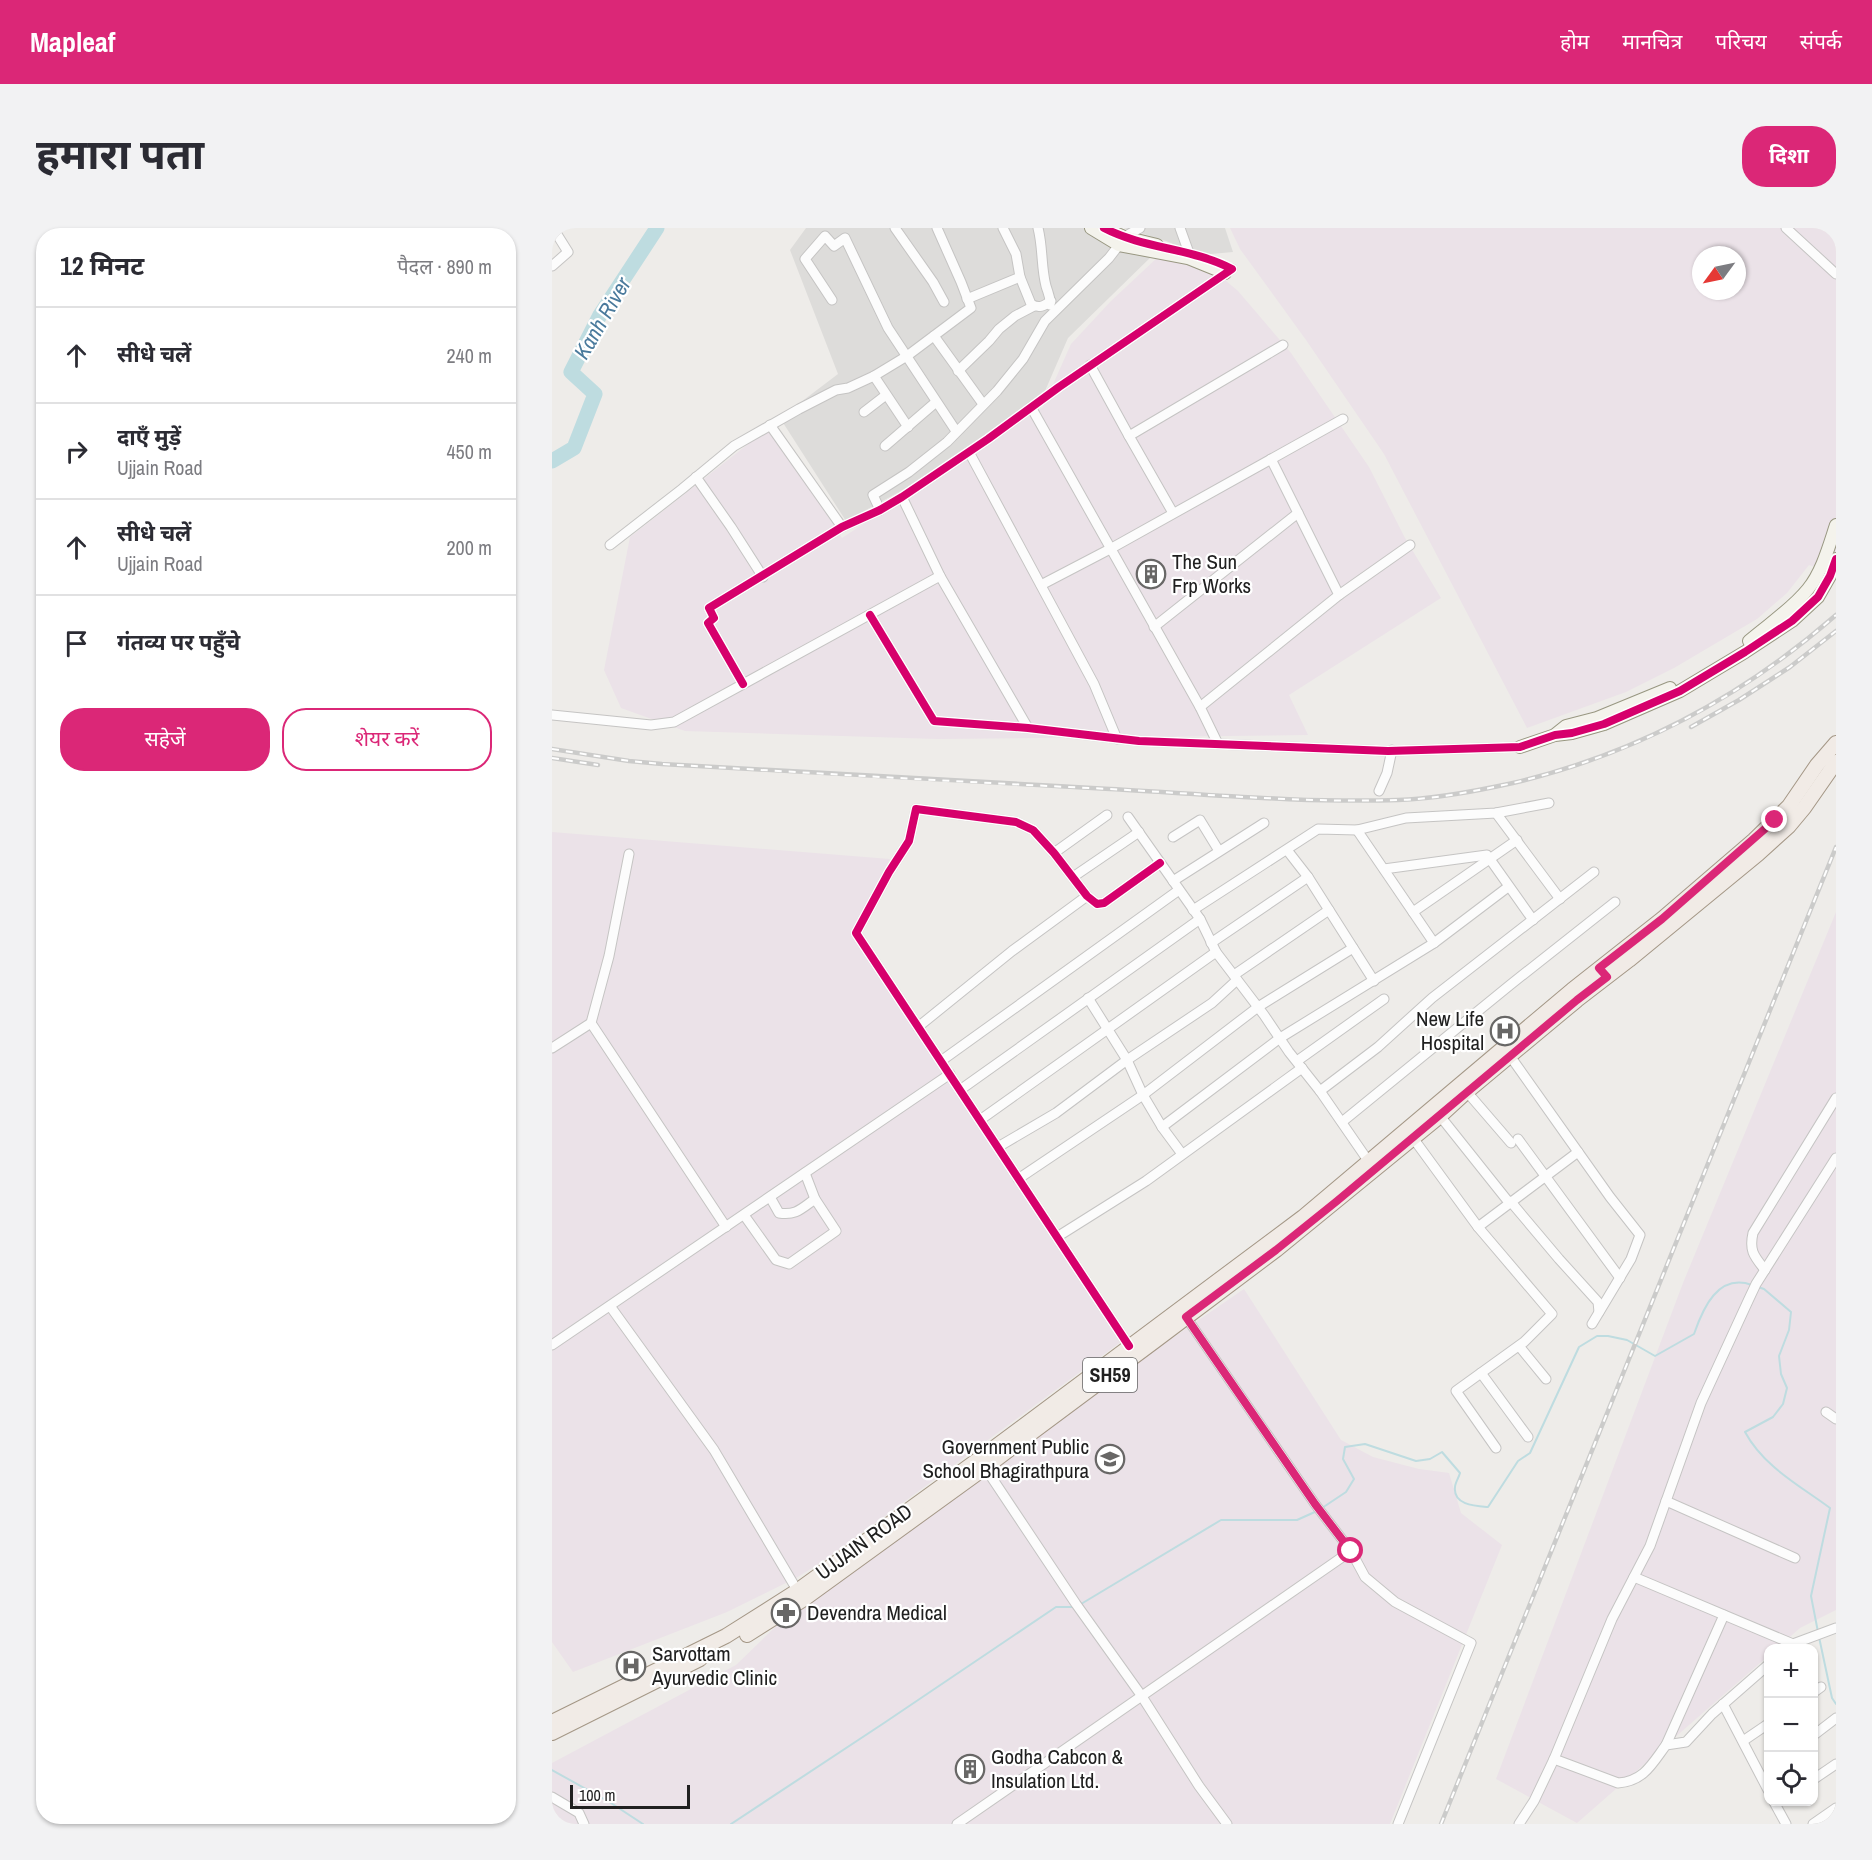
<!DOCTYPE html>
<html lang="hi">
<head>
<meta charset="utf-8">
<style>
  :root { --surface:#fff; --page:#f2f2f3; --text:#2b2b33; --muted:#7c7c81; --line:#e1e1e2; --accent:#db2777 }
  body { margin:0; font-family:"Archivo Narrow","Noto Sans Devanagari",sans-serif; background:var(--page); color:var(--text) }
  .controls { position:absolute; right:18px; bottom:18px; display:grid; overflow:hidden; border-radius:12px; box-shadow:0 2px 4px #0004 }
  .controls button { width:54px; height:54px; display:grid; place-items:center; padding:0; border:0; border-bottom:2px solid var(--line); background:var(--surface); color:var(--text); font:30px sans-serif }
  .compass { position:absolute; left:1140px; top:18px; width:54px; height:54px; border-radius:50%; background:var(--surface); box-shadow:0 2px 4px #0004; rotate:237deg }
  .scale { position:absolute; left:18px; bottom:15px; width:120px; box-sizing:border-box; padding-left:6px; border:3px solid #202020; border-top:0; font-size:16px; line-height:21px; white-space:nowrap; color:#202020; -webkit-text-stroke:4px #fff; paint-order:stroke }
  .stop { position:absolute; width:18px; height:18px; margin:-14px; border:4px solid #db2777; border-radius:50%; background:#fff }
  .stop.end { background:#db2777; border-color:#fff; box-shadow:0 2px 6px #0008 }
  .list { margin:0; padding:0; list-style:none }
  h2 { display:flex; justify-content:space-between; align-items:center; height:78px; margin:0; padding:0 24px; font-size:26px }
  h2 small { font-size:20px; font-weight:400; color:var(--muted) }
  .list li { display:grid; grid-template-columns:39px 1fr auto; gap:18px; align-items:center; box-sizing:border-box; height:96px; padding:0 24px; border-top:2px solid var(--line) }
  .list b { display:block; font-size:22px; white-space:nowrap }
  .list p { margin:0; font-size:20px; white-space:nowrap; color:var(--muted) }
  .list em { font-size:20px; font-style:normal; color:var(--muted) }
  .actions { display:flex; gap:12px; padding:18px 24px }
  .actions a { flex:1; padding:14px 0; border:2px solid var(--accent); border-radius:24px; text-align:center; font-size:21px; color:var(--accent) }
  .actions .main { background:var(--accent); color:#fff }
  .icon { flex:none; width:33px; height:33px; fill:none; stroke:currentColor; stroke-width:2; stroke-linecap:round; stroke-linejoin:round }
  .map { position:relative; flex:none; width:1284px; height:1596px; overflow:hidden; border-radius:24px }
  header { display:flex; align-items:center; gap:36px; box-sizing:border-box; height:84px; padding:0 30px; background:var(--accent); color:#fff }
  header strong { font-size:28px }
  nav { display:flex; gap:33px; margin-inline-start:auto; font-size:21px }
  .intro { display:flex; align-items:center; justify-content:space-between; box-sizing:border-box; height:144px; padding:0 36px }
  h1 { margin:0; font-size:42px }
  .button { padding:15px 27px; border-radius:24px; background:var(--accent); color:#fff; font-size:21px; font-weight:700 }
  main { display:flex; gap:36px; padding:0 36px }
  aside { flex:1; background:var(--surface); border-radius:24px; box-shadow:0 2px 4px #0004 }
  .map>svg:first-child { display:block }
  .residential { fill:#dddcda }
  .industrial { fill:#ebe2e8; fill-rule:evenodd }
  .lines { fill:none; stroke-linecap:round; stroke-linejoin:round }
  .stream { stroke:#bedce0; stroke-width:2 }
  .river { stroke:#bedce0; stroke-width:15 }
  .street-casing { stroke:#c5c4c3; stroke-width:11 }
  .secondary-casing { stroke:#989781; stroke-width:14 }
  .primary-casing { stroke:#a49786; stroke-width:16 }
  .street { stroke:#fcfcfc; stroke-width:9 }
  .secondary { stroke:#f4f3ec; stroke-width:12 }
  .primary { stroke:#f1ebe6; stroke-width:14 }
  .rail-casing { stroke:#cbcbca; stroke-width:4.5 }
  .rail { stroke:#fff; stroke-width:2; stroke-dasharray:7; stroke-linecap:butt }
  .cycleway-casing { stroke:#fff; stroke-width:11 }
  .cycleway { stroke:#d6006c; stroke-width:8 }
  .route { stroke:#db2777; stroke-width:8 }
  .labels { text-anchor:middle; stroke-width:4.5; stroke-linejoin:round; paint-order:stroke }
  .shield { fill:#fff; stroke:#636363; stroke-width:1.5 }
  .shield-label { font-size:20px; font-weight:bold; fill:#202020 }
  .poi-label { font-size:21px; fill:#202020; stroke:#fff; text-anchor:start }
  .street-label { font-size:21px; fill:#202020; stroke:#fff }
  .water-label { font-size:22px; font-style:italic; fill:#4a7a9c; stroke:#fff }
</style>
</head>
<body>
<header>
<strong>Mapleaf</strong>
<nav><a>होम</a><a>मानचित्र</a><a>परिचय</a><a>संपर्क</a></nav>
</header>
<div class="intro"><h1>हमारा पता</h1><a class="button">दिशा</a></div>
<main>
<aside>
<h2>12 मिनट<small>पैदल · 890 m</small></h2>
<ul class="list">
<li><svg class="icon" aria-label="ahead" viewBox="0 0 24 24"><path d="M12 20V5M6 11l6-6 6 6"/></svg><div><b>सीधे चलें</b></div><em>240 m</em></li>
<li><svg class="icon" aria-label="right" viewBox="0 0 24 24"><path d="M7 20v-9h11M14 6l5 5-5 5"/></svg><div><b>दाएँ मुड़ें</b><p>Ujjain Road</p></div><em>450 m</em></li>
<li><svg class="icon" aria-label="ahead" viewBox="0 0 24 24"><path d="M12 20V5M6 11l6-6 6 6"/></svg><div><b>सीधे चलें</b><p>Ujjain Road</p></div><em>200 m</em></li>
<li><svg class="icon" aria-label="arrive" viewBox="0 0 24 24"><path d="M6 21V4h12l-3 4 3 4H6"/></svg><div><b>गंतव्य पर पहुँचे</b></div></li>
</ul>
<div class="actions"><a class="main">सहेजें</a><a>शेयर करें</a></div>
</aside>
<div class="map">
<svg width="1284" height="1596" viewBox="0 0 1284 1596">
  <rect width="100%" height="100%" fill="#eeece9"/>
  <g class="residential">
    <path d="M 254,0 L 534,0 L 569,24 L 602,26 L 516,110 L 493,163 L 425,217 L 387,242 L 294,293 L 228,190 L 286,146 L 238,22 Z"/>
    <path d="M 572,0 L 673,0 L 681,24 L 659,26 L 643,25 L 614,13 Z"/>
  </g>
  <g class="industrial">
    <path d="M 678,0 L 1284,0 L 1284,345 L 1257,337 L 1235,365 L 1205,391 L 1122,440 L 1074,464 L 975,500 L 832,226 L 754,112 L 688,21 ZM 1149,27 L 1185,27 L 1185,63 L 1149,63 Z"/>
    <path d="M 606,29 L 661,42 L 686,63 L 739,125 L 817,239 L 853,310 L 889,370 L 737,467 L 756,507 L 385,511 L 133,503 L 69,480 L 52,442 L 78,309 L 219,198 L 290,310 L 491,179 L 519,116 L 559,73 Z"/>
    <path d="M 0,604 L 338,631 L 300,703 L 570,1113 L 276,1330 L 244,1350 L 175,1384 L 21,1444 L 0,1414 Z"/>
    <path d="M 1284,684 L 1284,1382 L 1248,1400 L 1225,1420 L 1216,1420 L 1216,1428 L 1025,1595 L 944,1551 L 1131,1055 Z"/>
    <path d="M 692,1061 L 789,1212 L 821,1229 L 867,1241 L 897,1245 L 909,1285 L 950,1317 L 838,1596 L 0,1596 L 0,1535 L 184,1437 L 247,1376 L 466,1216 Z"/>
  </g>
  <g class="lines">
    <g class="stream">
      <path d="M 1206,1059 L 1212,1061 L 1239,1084 L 1237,1102 L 1227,1128 L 1229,1146 L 1235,1160 L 1231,1176 L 1221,1189 L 1193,1204 C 1212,1239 1247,1257 1278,1280 L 1259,1368 L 1266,1404"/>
      <path d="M 770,1280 L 794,1264 L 802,1251 L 791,1231 L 793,1219 L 813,1216 L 864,1233 L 878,1231 L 890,1224 L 908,1245 C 907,1249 903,1255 903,1259 C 901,1277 923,1278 936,1279 L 966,1233 L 978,1225 L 1027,1119 L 1045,1108 L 1056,1108 L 1075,1112 L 1103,1128 L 1142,1106 C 1151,1080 1166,1045 1200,1057"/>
      <path d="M 529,1376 L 669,1292 L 745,1292 L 765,1283"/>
      <path d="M 1267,1409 L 1280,1470 L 1284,1476"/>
      <path d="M 0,1542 L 59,1575 L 91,1596"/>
      <path d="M 179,1596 L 332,1495 L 504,1379 L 521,1379"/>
    </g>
    <path class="river" d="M 0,233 L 22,220 L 43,166 L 19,144 L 48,87 L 105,0"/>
    <g class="street-casing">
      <g id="street">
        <path d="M 343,0 L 381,54 L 392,74"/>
        <path d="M 451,0 L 464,26 L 468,49 L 479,76 C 487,81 492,78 499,73"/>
        <path d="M 486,0 C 491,19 489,39 494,58 C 496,65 499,70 498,77"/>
        <path d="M 628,0 L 637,25"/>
        <path d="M 1234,0 L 1284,46"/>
        <path d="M 572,9 L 588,0"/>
        <path d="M 0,38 L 16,24 L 1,0"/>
        <path d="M 415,71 L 468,49"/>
        <path d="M 280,72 L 253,31 L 273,8 L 282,18 L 293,10 L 336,100 L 404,203"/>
        <path d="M 382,108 L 431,176"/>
        <path d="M 538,137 L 577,208 L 621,285"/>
        <path d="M 406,143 L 437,113 L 447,101 L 463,88 L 482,78"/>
        <path d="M 322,148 L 356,199"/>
        <path d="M 479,179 L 648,479 L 666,516"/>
        <path d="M 312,184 L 334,167"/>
        <path d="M 218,197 L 290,299"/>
        <path d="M 577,208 L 731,117"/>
        <path d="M 333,218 L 384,174"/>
        <path d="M 417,224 L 542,456 L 565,511"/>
        <path d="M 719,231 L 787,367"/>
        <path d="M 144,249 L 179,299 L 211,349"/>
        <path d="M 350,269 L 388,348 L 476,500"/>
        <path d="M 328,282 L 321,267 L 357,244 L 395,214 L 445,163 L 471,131 L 493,93 L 557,30 L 567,17"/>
        <path d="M 58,317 L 130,261 L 182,218 L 247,181 L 284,162 L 296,160 L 322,148 L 355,128 L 419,80 L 409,54 L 385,0"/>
        <path d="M 489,357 L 558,321 L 791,191"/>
        <path d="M 318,387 L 382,493 L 476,500 L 587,513 L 836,523 L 968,519"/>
        <path d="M 602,399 L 746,285"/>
        <path d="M 191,456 L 156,395 L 162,390 L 157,380 L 290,299 L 328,282 L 350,269 L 436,211 L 507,159 L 680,41"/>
        <path d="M 648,479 L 787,367 L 858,317"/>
        <path d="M 0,487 L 99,497 L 122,494 L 388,348"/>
        <path d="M 827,563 L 835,545 L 840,522"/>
        <path d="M 944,585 L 1008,671"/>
        <path d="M 576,589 L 648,691 L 664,724 L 712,787 L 737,824 L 768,863 L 817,934"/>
        <path d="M 805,602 L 882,715"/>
        <path d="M 621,609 L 648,592 L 667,623"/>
        <path d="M 735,622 L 756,649 L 822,753"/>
        <path d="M 502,625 L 555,587"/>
        <path d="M 832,641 L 935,627 L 981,692"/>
        <path d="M 521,649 L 587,604"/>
        <path d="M 621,653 L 712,595"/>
        <path d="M 641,682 L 766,601 L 805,602 L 854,590 L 944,585 L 997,575"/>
        <path d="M 861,684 L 965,612"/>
        <path d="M 659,715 L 756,649"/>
        <path d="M 682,747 L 777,682"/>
        <path d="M 536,770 L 575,832 L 591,867 L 610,899 L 630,926"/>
        <path d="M 39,795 L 174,999"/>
        <path d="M 366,799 L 460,723 L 535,668"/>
        <path d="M 0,820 L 39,795 L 57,728 L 77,626"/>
        <path d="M 958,828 L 1058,969 L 1088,1007 L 1079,1031 L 1040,1096"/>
        <path d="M 389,833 L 627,662"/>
        <path d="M 745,833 L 832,771"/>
        <path d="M 408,862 L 648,691"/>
        <path d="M 768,863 L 826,819 L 880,770 L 1042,644"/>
        <path d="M 915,864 L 959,915"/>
        <path d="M 888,888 L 955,972 L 959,974 L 1007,1031 L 1046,1074 L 1047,1084"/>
        <path d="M 428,892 L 664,724"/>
        <path d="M 790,894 L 958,757 L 1063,674"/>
        <path d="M 610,899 L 728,810 L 882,715 L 956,659"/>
        <path d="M 861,910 L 926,999 L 1000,1086 L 972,1114 L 904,1163 L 944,1220"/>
        <path d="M 966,911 L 1068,1050"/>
        <path d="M 446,919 L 504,885 L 575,832 L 660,775 L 685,752"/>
        <path d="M 466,951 L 591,867 L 706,779 L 801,720"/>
        <path d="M 218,969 L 227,985 C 244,988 250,980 263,971"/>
        <path d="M 192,987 L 224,1032 L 237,1036 L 284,1003 L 263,971 L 253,945"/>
        <path d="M 926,999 L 1026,924"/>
        <path d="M 505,1009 L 594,953 L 750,840"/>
        <path d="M 1213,1042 C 1202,1028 1197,1023 1201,1005 L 1284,870"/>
        <path d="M 58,1078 L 162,1222 L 248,1367"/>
        <path d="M 634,1089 L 763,1276 L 799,1323 L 813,1349 L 843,1374 L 919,1415 L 846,1596"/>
        <path d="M 0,1117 L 398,846"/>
        <path d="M 577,1118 L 304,705 L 337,644 L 357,613 L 364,581 L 464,594 L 481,602 L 502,625 L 535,668 L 545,676 L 552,675 L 608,635"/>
        <path d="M 967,1118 L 994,1151"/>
        <path d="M 929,1145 L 976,1209"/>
        <path d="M 1274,1184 L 1284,1191"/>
        <path d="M 430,1235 L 524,1376 L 589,1467 L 647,1558 L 675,1596"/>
        <path d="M 1114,1273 L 1243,1330"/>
        <path d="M 1082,1349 L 1241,1416 L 1284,1400"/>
        <path d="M 1262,1464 L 1269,1459"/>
        <path d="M 1171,1476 L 1216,1562"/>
        <path d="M 1262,1507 L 1284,1490"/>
        <path d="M 1191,1513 L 1216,1496"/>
        <path d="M 1114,1517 L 1172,1387"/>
        <path d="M 1002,1531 L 1066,1555 C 1092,1553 1100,1536 1114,1517 L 1134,1514 L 1160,1486 L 1216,1437"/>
        <path d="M 1262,1551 L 1284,1536"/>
        <path d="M 0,1569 L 27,1585 L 32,1596"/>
        <path d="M 1222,1574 L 1234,1596"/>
        <path d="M 405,1596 L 799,1323"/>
        <path d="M 967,1596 L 982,1573 L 1002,1531 L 1060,1391 L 1098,1318 L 1149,1175 L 1196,1073 L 1204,1056 L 1284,930"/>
        <path d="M 1261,1596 L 1284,1580"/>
      </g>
    </g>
    <g class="secondary-casing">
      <g id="secondary">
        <path d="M 539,0 L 567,17 L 636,30 L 673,45"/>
        <path d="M 552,0 L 572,9 L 605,17"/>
        <path d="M 1197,413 C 1217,396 1240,381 1256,361 C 1270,344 1277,318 1284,297"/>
        <path d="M 1004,506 L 1014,498 L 1045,490 L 1118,460"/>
        <path d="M 968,519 L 1003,507 L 1020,505 L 1052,496 L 1128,463 L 1193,424 L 1240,393 L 1266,369 L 1278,348 L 1284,331"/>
      </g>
    </g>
    <g class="primary-casing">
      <g id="primary">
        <path d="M 195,1407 L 252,1371 L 434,1239 L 603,1113 L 724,1022 L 888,888 L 912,866 L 1025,772 L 1077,732 L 1206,626 L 1237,598 L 1252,580 L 1284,534"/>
        <path d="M 0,1494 L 174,1408 L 245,1363 L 427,1231 L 751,989 L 1020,762 L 1110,691 L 1202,612 L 1237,578 L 1265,537 L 1284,515"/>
        <path d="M 0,1505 L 148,1431"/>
      </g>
    </g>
    <use href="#street" class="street"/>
    <use href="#secondary" class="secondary"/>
    <use href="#primary" class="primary"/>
    <g class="rail-casing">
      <g id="rail">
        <path d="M 1139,499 L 1187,472 L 1238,439 L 1284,403"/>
        <path d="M 0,521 L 77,533 L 110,536 C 259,545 408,554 558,561 C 653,566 750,575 846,572 C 884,571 924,563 961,555 C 1084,526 1189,470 1284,387"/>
        <path d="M 0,530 L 46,537"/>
        <path d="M 889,1596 L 1284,619"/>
      </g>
    </g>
    <use href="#rail" class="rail"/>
    <g class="cycleway-casing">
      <g id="cycleway">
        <path d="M 318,387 L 382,493 L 476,500 L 587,513 L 836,523 L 968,519 L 1003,507 L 1020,505 L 1052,496 L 1128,463 L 1193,424 L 1240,393 L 1266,369 L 1278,348 L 1284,331"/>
        <path d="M 191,456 L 156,395 L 162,390 L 157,380 L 290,299 L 328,282 L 350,269 L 436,211 L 507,159 L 680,41 C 640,20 592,21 552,0"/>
        <path d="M 577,1118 L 304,705 L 337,644 L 357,613 L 364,581 L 464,594 L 481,602 L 502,625 L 535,668 L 545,676 L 552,675 L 608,635"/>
      </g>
    </g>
    <use href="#cycleway" class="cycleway"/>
  </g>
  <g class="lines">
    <path class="route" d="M 799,1323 L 763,1276 L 634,1089 L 724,1022 L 785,973 L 1025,772 L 1055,749 L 1047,740 L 1110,691 L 1223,592"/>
  </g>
  <defs>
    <g id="building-ring" transform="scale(1.5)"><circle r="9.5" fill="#fff" stroke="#686766" stroke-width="1.5"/><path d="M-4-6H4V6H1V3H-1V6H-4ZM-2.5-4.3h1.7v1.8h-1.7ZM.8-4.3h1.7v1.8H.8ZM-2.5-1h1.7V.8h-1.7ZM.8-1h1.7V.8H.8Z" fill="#686766"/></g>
    <g id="hospital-ring" transform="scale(1.5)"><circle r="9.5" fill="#fff" stroke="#686766" stroke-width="1.5"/><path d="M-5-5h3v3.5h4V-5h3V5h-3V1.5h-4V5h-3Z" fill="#686766"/></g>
    <g id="school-ring" transform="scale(1.5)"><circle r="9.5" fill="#fff" stroke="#686766" stroke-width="1.5"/><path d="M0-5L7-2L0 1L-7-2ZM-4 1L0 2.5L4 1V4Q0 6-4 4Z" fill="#686766"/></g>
    <g id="pharmacy-ring" transform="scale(1.5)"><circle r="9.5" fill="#fff" stroke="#686766" stroke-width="1.5"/><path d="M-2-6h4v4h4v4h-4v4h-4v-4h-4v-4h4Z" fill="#686766"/></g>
  </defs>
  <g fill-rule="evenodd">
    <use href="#building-ring" x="599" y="346"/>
    <use href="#hospital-ring" x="953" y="803"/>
    <use href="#school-ring" x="558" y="1231"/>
    <use href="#pharmacy-ring" x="234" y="1385"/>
    <use href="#hospital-ring" x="79" y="1438"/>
    <use href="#building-ring" x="418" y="1541"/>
  </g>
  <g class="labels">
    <rect class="shield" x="531" y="1130" width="54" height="34" rx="4.5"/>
    <g class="shield-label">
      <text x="558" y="1154">SH59</text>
    </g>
    <g class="poi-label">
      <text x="620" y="341">The Sun<tspan x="620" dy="24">Frp Works</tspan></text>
      <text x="932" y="798" text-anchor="end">New Life<tspan x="932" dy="24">Hospital</tspan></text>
      <text x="537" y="1226" text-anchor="end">Government Public<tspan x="537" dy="24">School Bhagirathpura</tspan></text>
      <text x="255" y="1392">Devendra Medical</text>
      <text x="100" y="1433">Sarvottam<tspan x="100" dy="24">Ayurvedic Clinic</tspan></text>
      <text x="439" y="1536">Godha Cabcon &amp;<tspan x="439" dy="24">Insulation Ltd.</tspan></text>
    </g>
    <g class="street-label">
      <text transform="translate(312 1314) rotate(-36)" y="7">UJJAIN ROAD</text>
    </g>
    <g class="water-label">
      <text transform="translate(50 90) rotate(-60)" y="8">Kanh River</text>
    </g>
  </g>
</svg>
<div class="controls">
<button>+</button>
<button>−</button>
<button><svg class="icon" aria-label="locate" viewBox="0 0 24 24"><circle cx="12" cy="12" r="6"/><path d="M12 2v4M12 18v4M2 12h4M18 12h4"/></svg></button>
</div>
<svg class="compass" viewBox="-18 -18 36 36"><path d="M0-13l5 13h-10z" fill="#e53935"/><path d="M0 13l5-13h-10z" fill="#7c7c81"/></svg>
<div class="scale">100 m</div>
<div class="stop" style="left:799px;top:1323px"></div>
<div class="stop end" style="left:1223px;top:592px"></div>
</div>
</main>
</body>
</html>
